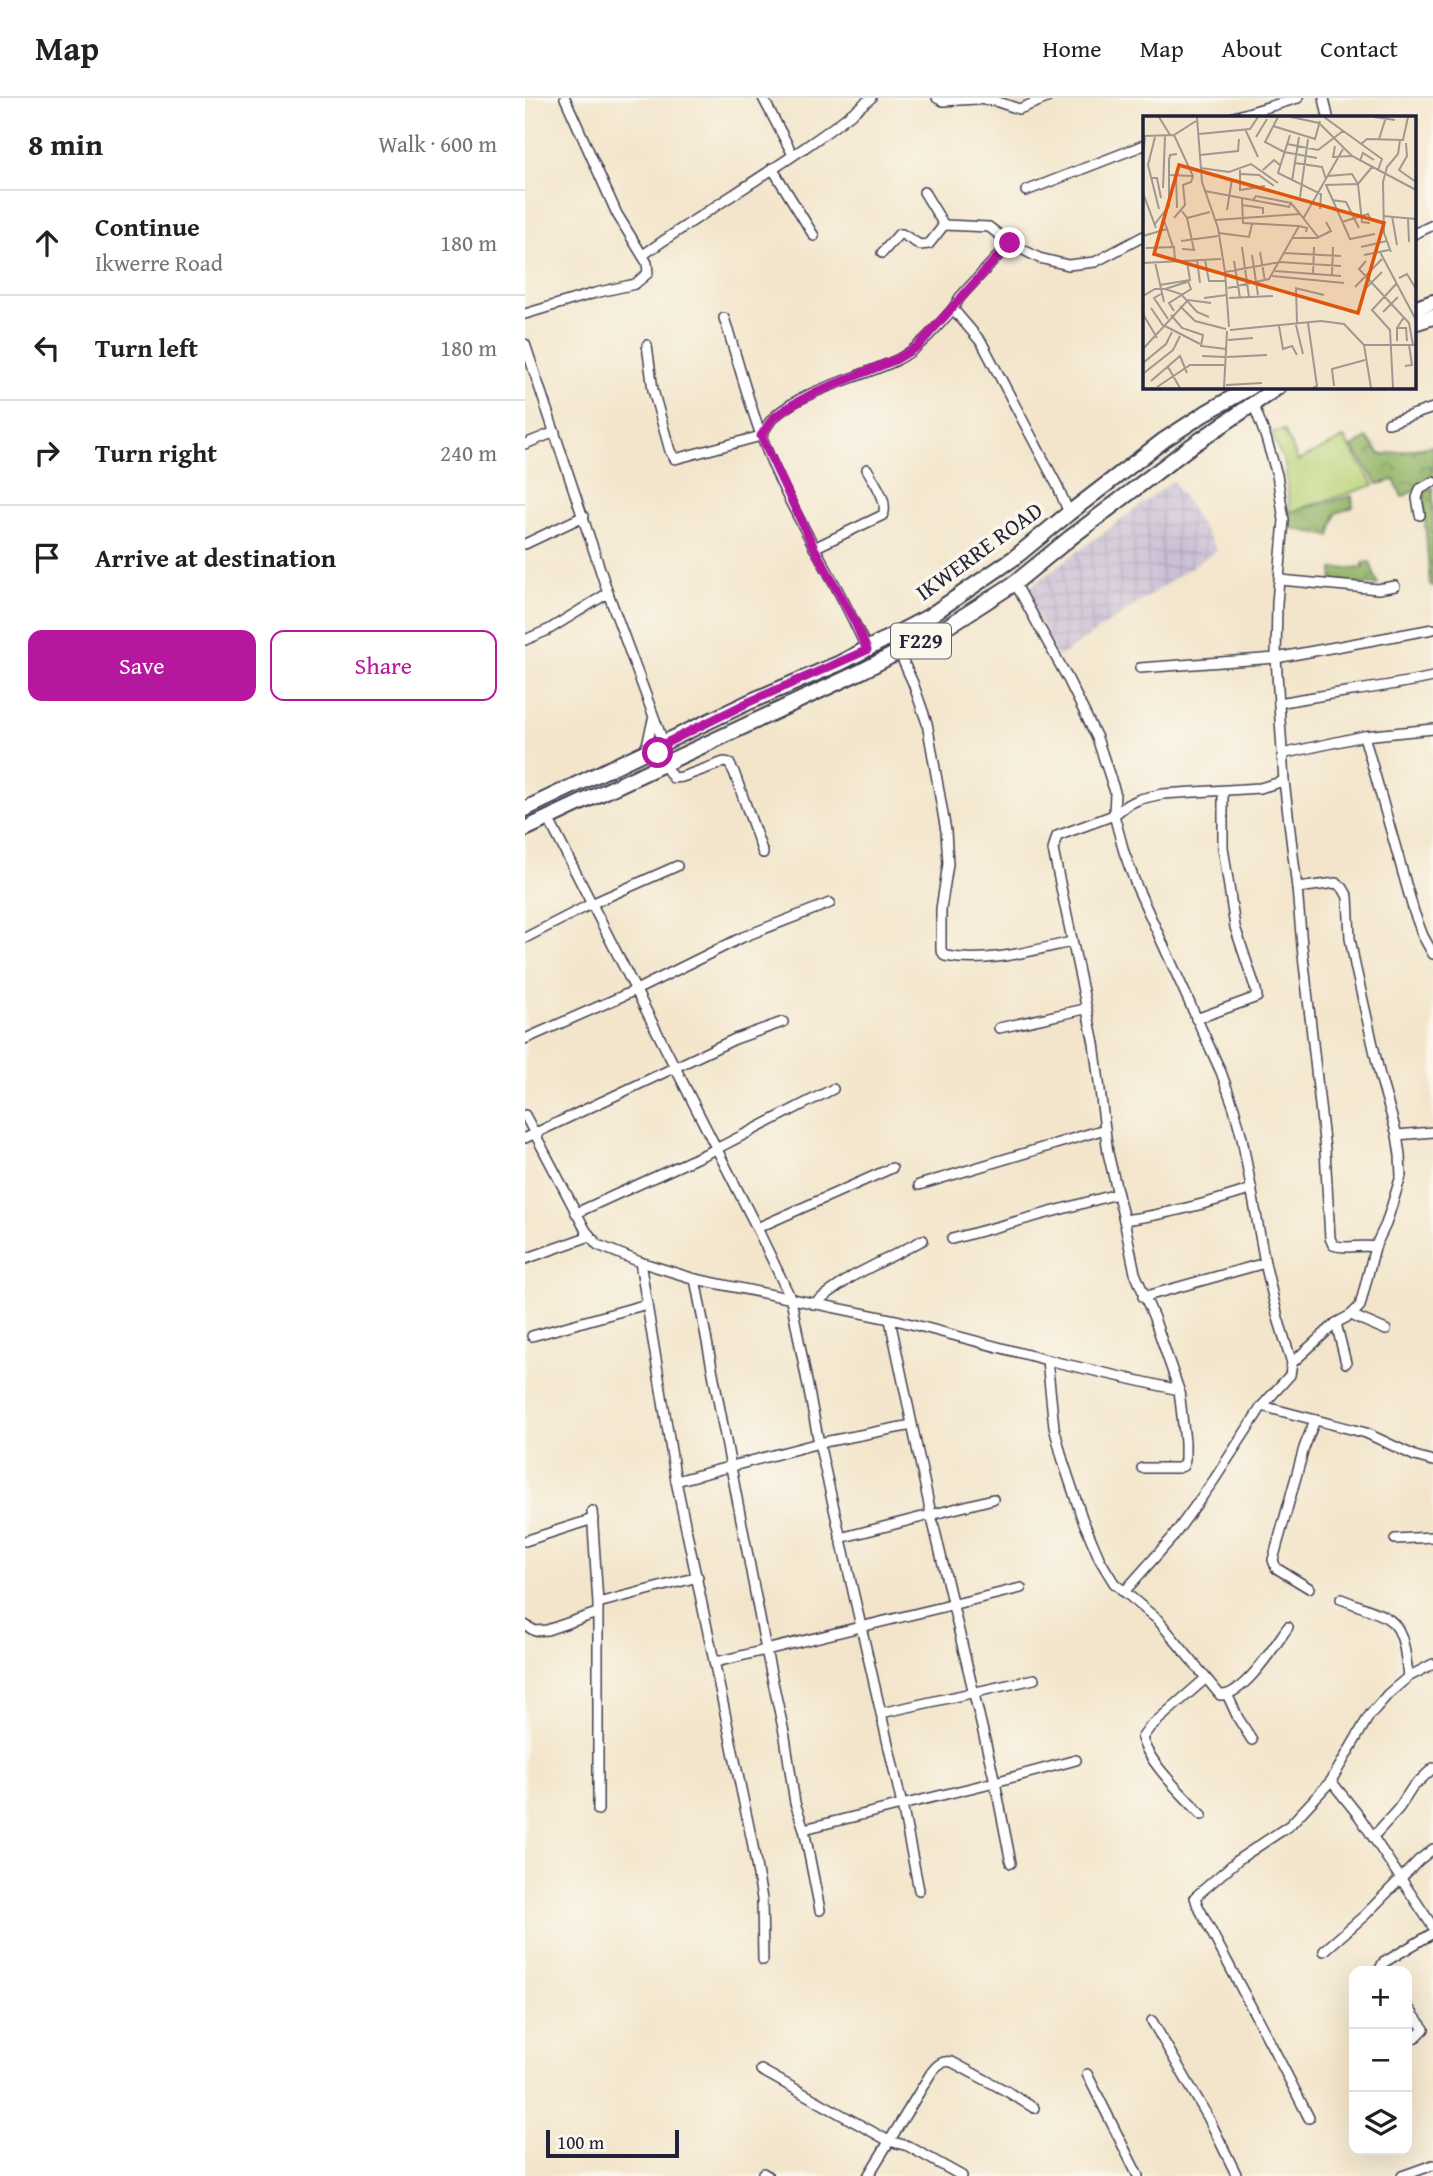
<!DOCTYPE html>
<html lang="en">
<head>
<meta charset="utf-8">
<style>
  :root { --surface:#fff; --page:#f2f2f2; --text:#202124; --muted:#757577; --line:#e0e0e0; --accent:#b5179e }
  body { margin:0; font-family:"Gentium Book Plus",serif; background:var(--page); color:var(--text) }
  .controls { position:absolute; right:21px; bottom:21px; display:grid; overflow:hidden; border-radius:14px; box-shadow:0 7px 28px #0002 }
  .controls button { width:63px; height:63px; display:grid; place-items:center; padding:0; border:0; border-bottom:2px solid var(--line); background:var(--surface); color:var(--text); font:35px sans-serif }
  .scale { position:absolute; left:21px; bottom:18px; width:133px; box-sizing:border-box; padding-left:7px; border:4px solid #22223b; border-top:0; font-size:19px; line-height:24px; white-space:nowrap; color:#22223b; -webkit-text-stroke:5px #fbf7ec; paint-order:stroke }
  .stop { position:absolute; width:21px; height:21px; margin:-16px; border:5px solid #b5179e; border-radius:50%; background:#fff }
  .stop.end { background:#b5179e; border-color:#fff; box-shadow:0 2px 7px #0008 }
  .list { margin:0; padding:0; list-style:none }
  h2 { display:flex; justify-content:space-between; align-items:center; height:91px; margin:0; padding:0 28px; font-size:30px }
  h2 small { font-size:23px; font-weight:400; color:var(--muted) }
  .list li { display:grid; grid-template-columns:46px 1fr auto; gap:21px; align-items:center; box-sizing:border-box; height:105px; padding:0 28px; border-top:2px solid var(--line) }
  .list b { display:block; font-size:26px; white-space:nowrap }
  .list p { margin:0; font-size:23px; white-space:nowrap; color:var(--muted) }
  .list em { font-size:23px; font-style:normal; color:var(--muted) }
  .actions { display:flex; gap:14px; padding:21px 28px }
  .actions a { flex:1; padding:16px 0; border:2px solid var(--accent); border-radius:14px; text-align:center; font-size:24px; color:var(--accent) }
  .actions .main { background:var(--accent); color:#fff }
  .icon { flex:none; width:38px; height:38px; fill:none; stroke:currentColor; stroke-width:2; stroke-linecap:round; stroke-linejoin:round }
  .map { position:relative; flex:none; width:908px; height:2078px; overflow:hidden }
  header { display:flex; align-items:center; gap:42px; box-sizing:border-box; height:98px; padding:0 35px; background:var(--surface); border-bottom:2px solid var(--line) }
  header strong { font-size:33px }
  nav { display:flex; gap:38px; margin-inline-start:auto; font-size:24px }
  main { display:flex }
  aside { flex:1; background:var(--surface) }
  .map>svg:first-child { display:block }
  .industrial { fill:url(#industrial-grid) }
  .green { fill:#b9d378; stroke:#6e7a5a; stroke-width:2 }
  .forest { fill:url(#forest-crowns); stroke:#5a6c52; stroke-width:2 }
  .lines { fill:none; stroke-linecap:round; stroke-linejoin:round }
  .street-casing { stroke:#413f51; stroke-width:12 }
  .primary-casing { stroke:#413f51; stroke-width:18 }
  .street { stroke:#fff; stroke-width:9 }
  .primary { stroke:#fff; stroke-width:14 }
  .route { stroke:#b5179e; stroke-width:9 }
  .labels { text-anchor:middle; stroke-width:7; stroke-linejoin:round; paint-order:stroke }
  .shield { fill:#fbf7ec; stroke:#636270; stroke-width:2 }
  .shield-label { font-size:21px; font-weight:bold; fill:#22223b }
  .street-label { font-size:23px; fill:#22223b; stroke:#fbf7ec }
  .inset-road { fill:none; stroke:#9f9791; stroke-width:2 }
  .view { fill:#de560e; fill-opacity:0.15; stroke:#de560e; stroke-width:3.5 }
  .inset-edge { fill:none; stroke:#22223b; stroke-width:3.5 }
</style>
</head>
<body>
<header>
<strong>Map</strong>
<nav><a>Home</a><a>Map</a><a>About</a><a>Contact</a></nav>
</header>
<main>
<aside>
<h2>8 min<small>Walk · 600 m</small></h2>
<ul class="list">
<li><svg class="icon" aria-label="ahead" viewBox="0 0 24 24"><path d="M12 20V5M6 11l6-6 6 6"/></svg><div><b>Continue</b><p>Ikwerre Road</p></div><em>180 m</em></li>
<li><svg class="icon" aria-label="left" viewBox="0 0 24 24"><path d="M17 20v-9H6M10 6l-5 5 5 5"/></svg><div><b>Turn left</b></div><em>180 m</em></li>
<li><svg class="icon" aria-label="right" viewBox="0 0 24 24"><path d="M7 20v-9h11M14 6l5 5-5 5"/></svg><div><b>Turn right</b></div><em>240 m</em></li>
<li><svg class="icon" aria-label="arrive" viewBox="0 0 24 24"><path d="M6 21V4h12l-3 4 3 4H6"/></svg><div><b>Arrive at destination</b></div></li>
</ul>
<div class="actions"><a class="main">Save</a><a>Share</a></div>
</aside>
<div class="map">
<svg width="908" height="2078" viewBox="0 0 908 2078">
  <defs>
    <pattern id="industrial-grid" width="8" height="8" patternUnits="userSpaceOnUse" patternTransform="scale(1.75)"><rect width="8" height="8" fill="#cbbfd5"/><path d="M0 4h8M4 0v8" fill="none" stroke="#aea4b8"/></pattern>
    <pattern id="forest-crowns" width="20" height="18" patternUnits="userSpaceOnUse" patternTransform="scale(1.75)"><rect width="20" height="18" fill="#92b568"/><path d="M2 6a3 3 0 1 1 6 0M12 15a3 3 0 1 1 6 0" fill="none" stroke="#779357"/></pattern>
  </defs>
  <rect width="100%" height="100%" fill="#fbf7ec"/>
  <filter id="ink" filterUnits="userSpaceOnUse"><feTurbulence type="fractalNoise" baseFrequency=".0143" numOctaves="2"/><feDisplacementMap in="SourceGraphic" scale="14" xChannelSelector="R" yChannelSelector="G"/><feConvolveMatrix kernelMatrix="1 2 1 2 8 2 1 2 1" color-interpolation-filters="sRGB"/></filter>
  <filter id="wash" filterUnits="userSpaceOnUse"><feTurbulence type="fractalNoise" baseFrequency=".00686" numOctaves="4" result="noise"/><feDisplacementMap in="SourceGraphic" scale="28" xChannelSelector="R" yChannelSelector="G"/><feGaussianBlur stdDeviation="1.57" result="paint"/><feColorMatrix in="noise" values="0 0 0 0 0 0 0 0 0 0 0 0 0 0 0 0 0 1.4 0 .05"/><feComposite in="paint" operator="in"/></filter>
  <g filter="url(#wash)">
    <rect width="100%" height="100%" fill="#f3e5cb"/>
    <path class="industrial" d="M 648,383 L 692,452 L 532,560 L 501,492 Z"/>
    <path class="green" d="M 759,332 L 773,363 L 819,340 L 849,387 L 765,414 L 760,366 L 746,335 Z"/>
    <g class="forest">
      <path d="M 842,340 L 856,357 L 908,348 L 908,383 L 877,399 L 869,382 L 853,386 L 827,349 Z"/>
      <path d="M 908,390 L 908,488 L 905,487 L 898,394 Z"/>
      <path d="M 827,398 L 828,409 L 811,415 L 805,438 L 766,430 L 765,414 Z"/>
      <path d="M 845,464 L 853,487 L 807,485 L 808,471 L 838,470 L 838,465 Z"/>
    </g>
  </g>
  <g filter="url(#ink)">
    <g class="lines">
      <g class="street-casing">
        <g id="street">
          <path d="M 238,0 L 268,57"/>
          <path d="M 412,0 L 418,3 L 451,1 L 470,3 L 494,11 L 522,0"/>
          <path d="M 799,0 L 803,19"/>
          <path d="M 709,19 L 773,0"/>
          <path d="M 247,70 L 289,138"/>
          <path d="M 501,93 L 619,47"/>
          <path d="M 399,94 L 419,127"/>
          <path d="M 419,127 L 464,129 L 485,145 L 514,160 L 543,167 L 570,164 L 619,138"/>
          <path d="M 889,136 L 908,127"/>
          <path d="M 485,145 L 435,199 L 428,211 L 457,245 L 533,389 L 544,415"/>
          <path d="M 357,155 L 374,136 L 377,136 L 395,147 L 404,146 L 419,127"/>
          <path d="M 118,157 C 193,103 275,59 346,0"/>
          <path d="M 0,216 L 70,195 L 110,186 L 123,175 L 122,165 L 92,116 L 40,0"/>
          <path d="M 199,220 C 212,259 222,299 236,337 C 263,413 311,479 342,552"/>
          <path d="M 0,246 L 83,495 L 139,646"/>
          <path d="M 122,247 L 128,292 L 145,353 L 150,361 L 236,338 C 240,332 243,325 248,320 C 278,291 335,280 372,262 C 395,250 411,230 428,211"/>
          <path d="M 728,305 L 740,337 L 752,377 L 759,422 L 752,505 L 751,560 L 759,683 L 772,790 L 777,848 L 800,1052 L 805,1140 L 808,1147 C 821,1152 836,1146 850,1149 L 835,1208 L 826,1217 L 811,1225 L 767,1265"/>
          <path d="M 864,325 L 908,310"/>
          <path d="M 0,346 L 30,334"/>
          <path d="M 895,417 L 892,400 L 895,391 L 908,384"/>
          <path d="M 0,446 L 59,418"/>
          <path d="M 289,450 L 358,417 C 364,403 349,384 342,371"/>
          <path d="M 755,482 L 853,491 L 870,488"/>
          <path d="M 490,485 L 543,581 L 572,640 L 590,694 L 589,717 L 599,754 L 611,787 L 696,974 L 709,1010 L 717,1040 L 740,1165 L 753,1220 L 767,1265 L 765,1277 L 737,1308 L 689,1382 L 647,1440 L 599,1494"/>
          <path d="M 0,542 L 23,532 L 83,495"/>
          <path d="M 374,554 L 388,585 L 402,625 L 421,733 L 423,766 L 416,811 L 416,852 L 420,858 C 461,866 506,853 546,844"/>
          <path d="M 615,570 L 751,560 L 908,531"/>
          <path d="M 754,605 C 805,595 857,590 908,579"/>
          <path d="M 908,631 L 839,638 L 889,814 L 898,838 L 908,856"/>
          <path d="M 120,655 L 128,622"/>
          <path d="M 757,656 L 839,638"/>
          <path d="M 138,665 L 148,680 L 157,679 L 199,664 L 204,665 L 209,674 L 238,755"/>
          <path d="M 23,720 L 232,1130 L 266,1201 L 294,1345 L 377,1707 L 394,1792"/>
          <path d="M 772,790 L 811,785 L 818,790 L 823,799 L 825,840 L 830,867 L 855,978 L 872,1037 L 875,1057 L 876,1078 L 861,1126 L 850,1149"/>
          <path d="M 0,840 L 66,806 L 152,768"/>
          <path d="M 671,921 L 732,899 L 731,892 L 710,829 L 698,749 L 698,693"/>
          <path d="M 474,930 L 560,911"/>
          <path d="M 0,941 L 111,892 L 218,839 L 305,805"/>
          <path d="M 0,1017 L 61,1133 L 73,1147 L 115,1164 L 170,1181 L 375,1223 L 522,1262 L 654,1292"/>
          <path d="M 872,1037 L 908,1034"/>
          <path d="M 0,1040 L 210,941 L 258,924"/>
          <path d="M 394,1087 L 580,1031"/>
          <path d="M 51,1115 L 191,1051 L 308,991"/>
          <path d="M 599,1122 C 644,1116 685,1105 727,1091"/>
          <path d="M 232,1130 L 367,1070"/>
          <path d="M 427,1141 L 592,1096"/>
          <path d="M 0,1161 L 65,1138"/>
          <path d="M 115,1164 L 151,1383 L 227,1743 L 237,1801 L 238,1862"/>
          <path d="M 170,1181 L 241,1552 L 260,1639 L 270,1705 L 279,1731 L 295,1812"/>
          <path d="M 618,1199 L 740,1165"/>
          <path d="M 288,1206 L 328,1178 L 398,1142"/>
          <path d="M 826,1217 L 861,1232"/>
          <path d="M 365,1222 L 406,1416 L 470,1684 L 486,1765"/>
          <path d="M 811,1225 L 821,1265"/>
          <path d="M 7,1238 L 122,1206"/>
          <path d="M 522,1262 L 529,1329 L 538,1363 L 557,1420 L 575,1462 L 589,1485 L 633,1522 L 695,1597 C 718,1599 750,1547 763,1529"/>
          <path d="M 737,1308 L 841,1335 L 890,1358 L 908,1363"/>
          <path d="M 617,1370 L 653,1370 L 658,1368 L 660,1362 L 660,1344 L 654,1292 L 629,1220 L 610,1175 L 599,1122 L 583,1055 L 569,945 L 528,752 L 532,738 L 589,717 L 602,707 L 615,701 L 637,696 L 735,690 L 759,683"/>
          <path d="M 151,1383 L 294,1345 L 387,1327"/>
          <path d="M 67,1413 L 73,1505 L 73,1712"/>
          <path d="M 315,1440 L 468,1401"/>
          <path d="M 870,1441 L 908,1439"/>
          <path d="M 0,1443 L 68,1421"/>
          <path d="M 784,1490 L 751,1470 L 748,1462 L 779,1350 L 790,1322"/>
          <path d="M 816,1501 C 871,1523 877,1516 883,1579"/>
          <path d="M 73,1505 L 173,1479"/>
          <path d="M 0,1527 L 10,1533 L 22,1532 L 72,1515"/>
          <path d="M 191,1564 L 496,1490"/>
          <path d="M 703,1598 L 713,1620 L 727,1642"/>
          <path d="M 356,1615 L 509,1581"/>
          <path d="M 806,1683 L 834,1718 L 908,1829"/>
          <path d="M 677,1717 C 659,1698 623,1664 617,1640 L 625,1629 L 680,1581"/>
          <path d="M 279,1731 L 470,1684 L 551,1662"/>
          <path d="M 848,1739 L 874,1710 L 887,1690 L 908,1670"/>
          <path d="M 799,1853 L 840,1817 L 894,1762 L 908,1751"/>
          <path d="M 854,1873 L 858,1865 L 908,1835"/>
          <path d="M 882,1908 L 899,1931 L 892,1938 L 882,1944"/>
          <path d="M 627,1923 L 683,2019 L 712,2078"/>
          <path d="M 236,1972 L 364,2043 L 383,2048 L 437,2078"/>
          <path d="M 562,1976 L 613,2078"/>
          <path d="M 784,2020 C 748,1948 709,1878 672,1806 L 670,1799 L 714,1761 L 765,1727 L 806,1683 L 844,1618 L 863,1596 L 883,1579 L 908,1566"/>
          <path d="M 238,2075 L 243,2078"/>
          <path d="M 343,2078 L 406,1975 C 412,1967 417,1962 427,1964 L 483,1994 L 509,2010"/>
          <path d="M 877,2078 L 908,2067"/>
        </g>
      </g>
      <g class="primary-casing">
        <g id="primary">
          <path d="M 889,211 L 908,204"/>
          <path d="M 889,225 L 908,219"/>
          <path d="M 0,711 L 224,604 L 315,565 L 403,519 L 489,460 L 544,415 L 639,342 L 682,314 L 726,289"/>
          <path d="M 0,731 L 337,573 L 420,530 L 490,485 L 545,440 L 662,351 L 753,289"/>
        </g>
      </g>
      <use href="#street" class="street"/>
      <use href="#primary" class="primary"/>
    </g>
  </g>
  <g class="lines" filter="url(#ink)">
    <path class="route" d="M 133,655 L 139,646 L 224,604 L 342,552 L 330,524 L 289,450 L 236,338 L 248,320 L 267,307 L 291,294 L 372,261 L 393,248 L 485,145"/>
  </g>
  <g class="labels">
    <rect class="shield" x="366" y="525.5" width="60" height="35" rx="5"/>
    <g class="shield-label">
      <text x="396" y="550">F229</text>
    </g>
    <g class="street-label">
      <text transform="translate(454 453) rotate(-36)" y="8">IKWERRE ROAD</text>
    </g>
  </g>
  <g transform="translate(618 18)">
    <rect width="273" height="273" fill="#f3e5cb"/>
    <path class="inset-road" d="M 16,1 L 27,19M 54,1 L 59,66 L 75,112 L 82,156 L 86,211M 135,1 L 122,26 L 141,36 L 174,42M 148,1 L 176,7 L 209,40 L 273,74M 181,1 L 239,43 L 235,54M 231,1 L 252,4M 130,10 L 172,23 L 177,5M 102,13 L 115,41M 56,18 L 107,13 L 115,1M 31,19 L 50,60 L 48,66 L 40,69 L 42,89 L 31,102M 147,19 L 135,57 L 178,78 L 177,93M 0,20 L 31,19 L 53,5M 12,21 L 5,49 L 16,93M 113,21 L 124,3M 236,23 L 243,1M 263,27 L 264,40 L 256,54 L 273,66M 144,28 L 175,34 L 200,15M 218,28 L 224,23 L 260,24 L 265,1M 192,30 L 190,41 L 209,40M 57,39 L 95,35 L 96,23M 0,43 L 2,20M 217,45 L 220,37 L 231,44M 152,47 L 179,51 L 183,63M 58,52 L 86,56 L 108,48 L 135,67M 97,54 L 97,74 L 122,70M 120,54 L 131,44 L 137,49M 98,58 L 116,59 L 131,70M 25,59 L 50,60M 33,59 L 34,92M 185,60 L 209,58 L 215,68 L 219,106 L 227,107M 8,62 L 14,62 L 18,82M 149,65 L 156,21M 182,69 L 215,68 L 229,51M 183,69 L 207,123 L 232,118M 20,72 L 22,20M 62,75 L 146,91 L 148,87 L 157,98M 0,77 L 13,112M 157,81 L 165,23M 99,83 L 100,107 L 156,110 L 164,112 L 163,116M 110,84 L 113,80 L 148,87M 189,84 L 203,86 L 216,112M 99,89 L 120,92 L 120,98M 84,94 L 89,63M 39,95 L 44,102 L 67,96M 240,100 L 273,103M 249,100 L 254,129M 265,102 L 266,126M 160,103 L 200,33M 21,104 L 30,131M 72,104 L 157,98 L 175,121M 199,106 L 225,98 L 227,102M 11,109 L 26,90 L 26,44 L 27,39 L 34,38M 76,117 L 106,121 L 109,108M 0,120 L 24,113M 150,122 L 174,122 L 188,115 L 183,106M 38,125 L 75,120M 99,131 L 106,181M 218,131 L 244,125M 3,132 L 31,131 L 32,145M 39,133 L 51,134 L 44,102M 117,136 L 122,165M 237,136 L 273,204M 248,136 L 241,117 L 240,66 L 244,51 L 255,38 L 257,24M 141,137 L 198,140M 109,139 L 115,179M 221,139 L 246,134M 54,144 L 57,167M 62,144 L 66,165 L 82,165M 91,145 L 97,182M 223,145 L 216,153 L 266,207 L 270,229M 12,146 L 21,186M 0,147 L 78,143M 132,155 L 198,160M 82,156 L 137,146 L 198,150M 170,159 L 171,131M 129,160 L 201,167M 189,160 L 190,131M 256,162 L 264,158 L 273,173M 17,169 L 47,164 L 44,145M 212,171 L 239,143M 85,172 L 126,163 L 156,110M 152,172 L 181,179M 153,172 L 154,207M 22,173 L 44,166M 222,173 L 239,156M 18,178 L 11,182 L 25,203M 0,180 L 12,173 L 22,173 L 38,178 L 54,196 L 66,201M 61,182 L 84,179M 86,182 L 130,180M 37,190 L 52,205 L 83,213M 8,192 L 21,211M 31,195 L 26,187 L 48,173 L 45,165M 240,196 L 255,181M 0,198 L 14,222M 28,199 L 39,212 L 60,219 L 58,230 L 83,233M 165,207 L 174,270 L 170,272M 153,209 L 160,238M 22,210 L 57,228M 136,210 L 140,233 L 149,230 L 154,239M 254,212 L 263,212 L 264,225M 87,214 L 178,205 L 201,208 L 221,229 L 228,272M 85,224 L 110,222M 254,225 L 254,212 L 261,201M 221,229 L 273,229M 0,233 L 45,184 L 68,187M 59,240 L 82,241M 84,241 L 124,239M 0,247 L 23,228 L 29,216M 262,250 L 269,249 L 266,229M 25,251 L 37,272M 1,257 L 30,234 L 37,220M 8,265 L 37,240 L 44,257M 83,269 L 119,267M 191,270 L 189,253 L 222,244M 14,271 L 47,249 L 82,249M 81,272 L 84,215M 250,272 L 247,214 L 229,194 L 254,167"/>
    <path class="view" d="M 36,49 L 241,107 L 215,197 L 11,138 Z"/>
    <rect width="273" height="273" class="inset-edge"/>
  </g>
</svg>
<div class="controls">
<button>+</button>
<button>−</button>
<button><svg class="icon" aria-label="layers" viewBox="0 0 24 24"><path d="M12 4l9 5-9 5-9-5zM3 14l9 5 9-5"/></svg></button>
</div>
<div class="scale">100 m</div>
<div class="stop" style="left:133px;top:655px"></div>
<div class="stop end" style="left:485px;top:145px"></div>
</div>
</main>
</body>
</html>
